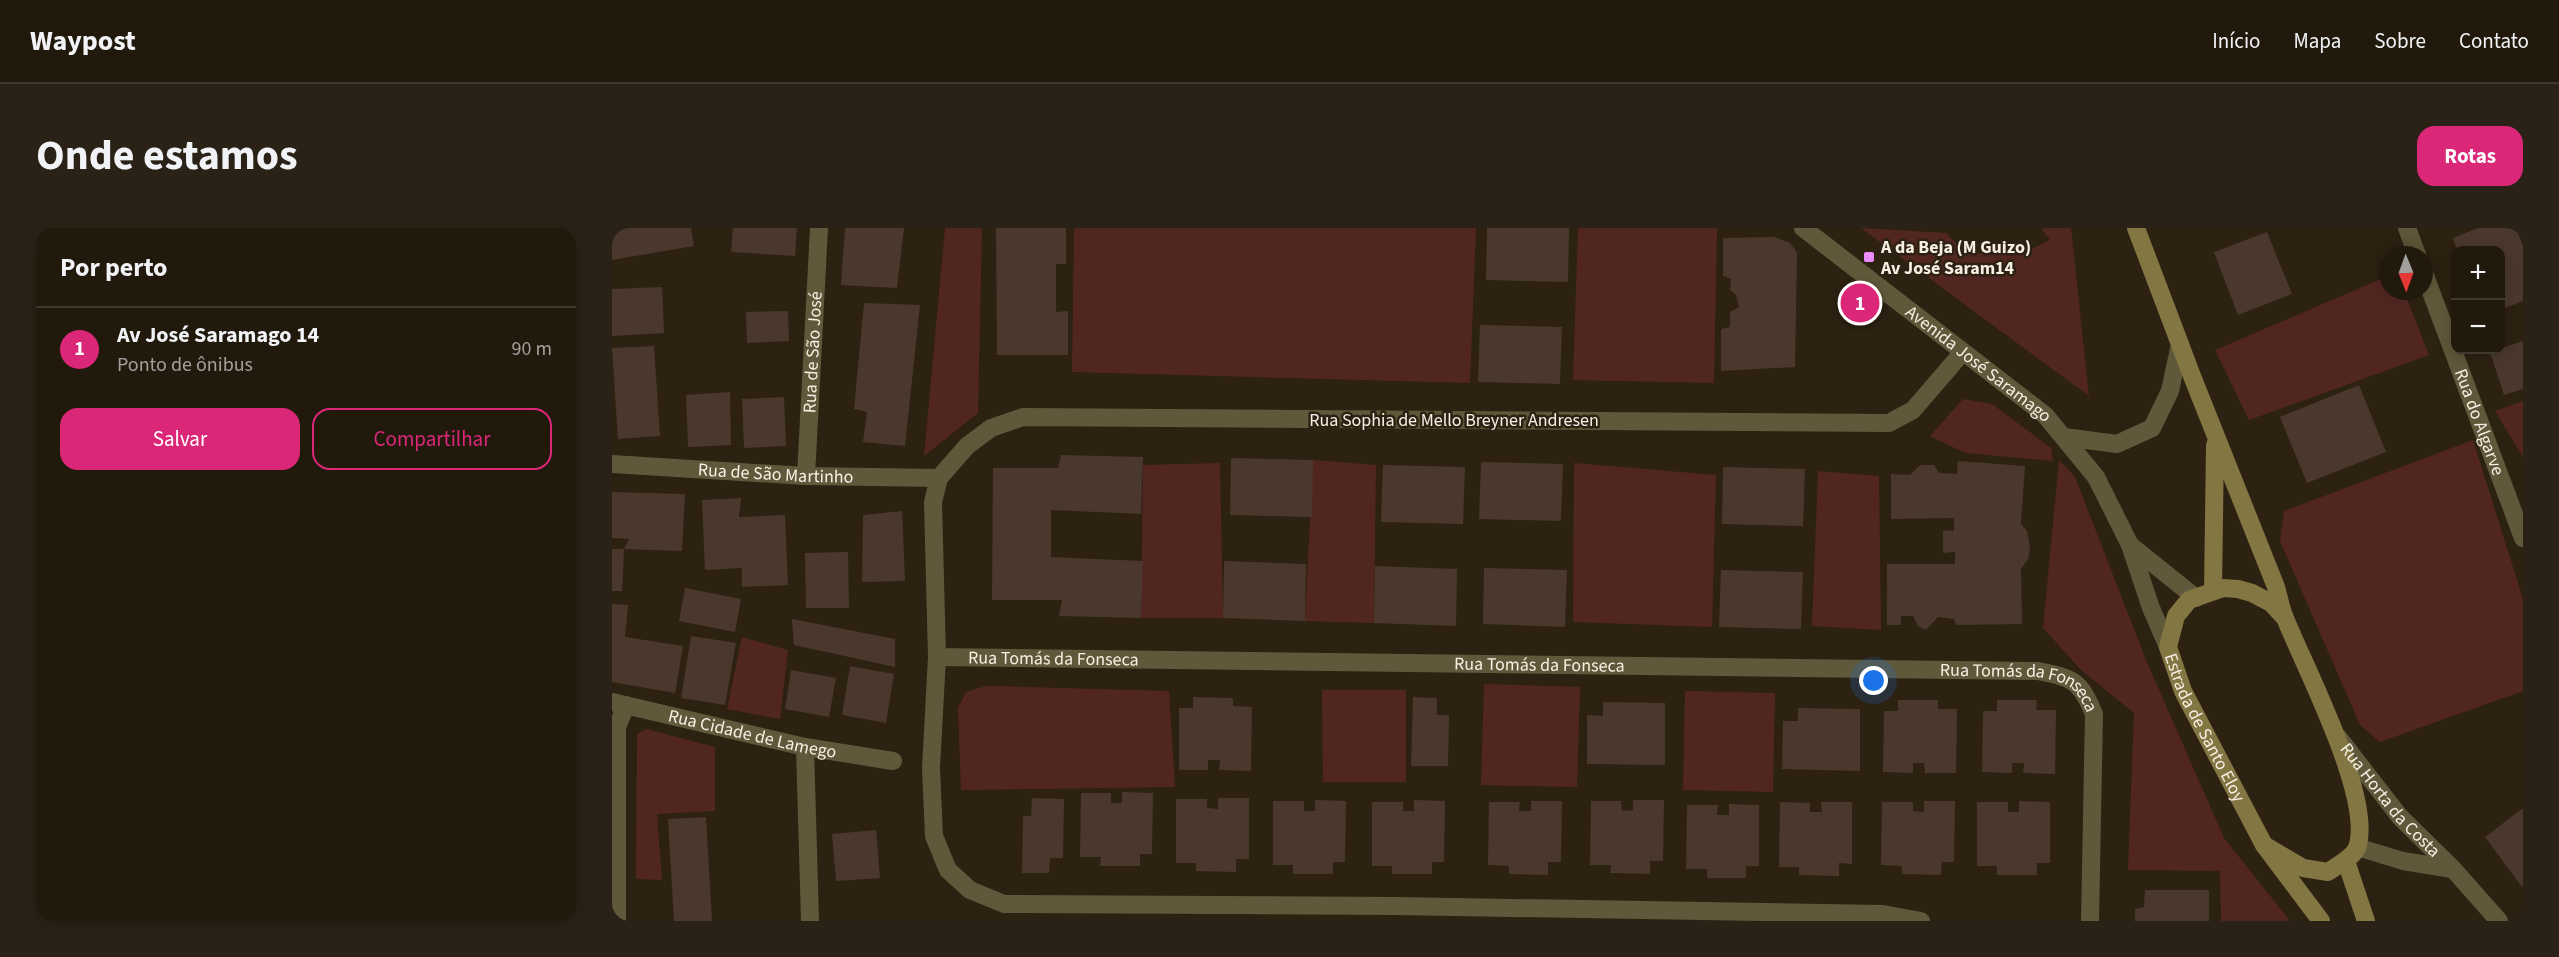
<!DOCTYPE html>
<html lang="pt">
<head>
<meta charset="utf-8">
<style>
  :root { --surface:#22190d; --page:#2a2216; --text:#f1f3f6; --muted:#a2a09d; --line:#3f382e; --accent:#db2777 }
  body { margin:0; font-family:"Source Sans 3",sans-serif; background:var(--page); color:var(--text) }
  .controls { position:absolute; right:18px; top:18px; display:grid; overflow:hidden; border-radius:12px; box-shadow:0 3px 15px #0003 }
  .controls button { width:54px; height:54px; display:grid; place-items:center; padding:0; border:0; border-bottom:2px solid var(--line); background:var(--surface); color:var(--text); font:30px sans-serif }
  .compass { position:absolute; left:1767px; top:18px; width:54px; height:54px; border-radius:50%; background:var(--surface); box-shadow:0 3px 15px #0003; rotate:179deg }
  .you { position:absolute; left:1262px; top:453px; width:21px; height:21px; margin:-15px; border:4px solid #fff; border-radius:50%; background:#1a73e8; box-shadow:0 0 0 9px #1a73e833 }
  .badge { display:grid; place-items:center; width:39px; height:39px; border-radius:50%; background:var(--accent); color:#fff; font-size:20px; font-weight:700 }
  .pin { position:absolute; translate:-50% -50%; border:3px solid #fff; box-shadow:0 2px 6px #0006 }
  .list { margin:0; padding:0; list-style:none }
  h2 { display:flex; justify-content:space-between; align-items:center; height:78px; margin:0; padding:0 24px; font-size:26px }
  h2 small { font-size:20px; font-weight:400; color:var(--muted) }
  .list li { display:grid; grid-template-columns:39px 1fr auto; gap:18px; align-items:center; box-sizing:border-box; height:84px; padding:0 24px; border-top:2px solid var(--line) }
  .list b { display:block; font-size:22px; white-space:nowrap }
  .list p { margin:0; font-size:20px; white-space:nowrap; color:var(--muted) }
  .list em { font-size:20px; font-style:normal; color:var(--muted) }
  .actions { display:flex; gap:12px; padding:18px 24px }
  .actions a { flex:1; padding:14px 0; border:2px solid var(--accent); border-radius:18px; text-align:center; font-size:21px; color:var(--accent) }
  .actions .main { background:var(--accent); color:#fff }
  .map { position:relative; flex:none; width:1911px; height:693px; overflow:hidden; border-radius:18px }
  header { display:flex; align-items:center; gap:36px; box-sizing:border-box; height:84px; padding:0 30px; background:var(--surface); border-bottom:2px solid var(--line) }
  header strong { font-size:28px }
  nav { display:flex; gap:33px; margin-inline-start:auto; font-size:21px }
  .intro { display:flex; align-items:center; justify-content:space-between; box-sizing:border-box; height:144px; padding:0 36px }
  h1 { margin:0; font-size:42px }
  .button { padding:15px 27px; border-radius:18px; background:var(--accent); color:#fff; font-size:21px; font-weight:700 }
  main { display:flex; gap:36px; padding:0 36px }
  aside { flex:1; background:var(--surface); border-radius:18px; box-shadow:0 3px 15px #0003 }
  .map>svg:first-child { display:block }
  .green { fill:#522620 }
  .building { fill:#4b382d }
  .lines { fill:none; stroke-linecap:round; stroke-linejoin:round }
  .street { stroke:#60583a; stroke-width:18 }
  .secondary { stroke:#827643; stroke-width:18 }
  .poi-dot { fill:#ec8cfa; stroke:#2d2111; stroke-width:2 }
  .labels { text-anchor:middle; stroke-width:5; stroke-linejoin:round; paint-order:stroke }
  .poi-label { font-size:18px; font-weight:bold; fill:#f7efe4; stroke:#2d2111; text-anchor:start }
  .street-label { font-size:18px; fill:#f7efe4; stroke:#2d2111 }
</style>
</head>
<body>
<header>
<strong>Waypost</strong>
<nav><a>Início</a><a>Mapa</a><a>Sobre</a><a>Contato</a></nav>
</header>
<div class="intro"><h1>Onde estamos</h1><a class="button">Rotas</a></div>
<main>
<aside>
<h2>Por perto<small></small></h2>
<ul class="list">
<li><span class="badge">1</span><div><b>Av José Saramago 14</b><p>Ponto de ônibus</p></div><em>90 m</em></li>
</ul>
<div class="actions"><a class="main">Salvar</a><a>Compartilhar</a></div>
</aside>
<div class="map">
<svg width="1911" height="693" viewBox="0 0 1911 693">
  <rect width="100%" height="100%" fill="#2d2111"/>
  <g class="green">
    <path d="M 333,0 L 370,0 L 366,185 L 312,228 Z"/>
    <path d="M 462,0 L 864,0 L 858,155 L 460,144 Z"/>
    <path d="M 966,0 L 1105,0 L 1102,155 L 961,152 Z"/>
    <path d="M 1249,0 L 1335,5 C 1349,27 1383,30 1408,25 C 1418,23 1429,16 1438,12 L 1429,0 L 1459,0 L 1477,168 Z"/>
    <path d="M 1776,48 L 1776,63 L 1792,63 L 1817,127 L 1637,192 L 1603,122 Z"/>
    <path d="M 1351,171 L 1380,176 L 1439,220 L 1441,233 L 1353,225 L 1318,208 Z"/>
    <path d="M 1911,173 L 1911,229 L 1883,183 Z"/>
    <path d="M 1861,212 L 1911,371 L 1911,463 L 1768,514 L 1748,497 L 1668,313 L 1672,283 Z"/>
    <path d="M 701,232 L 764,237 L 762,395 L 693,393 Z"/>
    <path d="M 1447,232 L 1463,249 L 1534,432 L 1612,610 L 1678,693 L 1609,693 L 1608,643 L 1516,642 L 1522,485 L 1469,442 L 1431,400 Z"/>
    <path d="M 608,235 L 611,390 L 529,390 L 531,237 Z"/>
    <path d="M 962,235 L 1104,247 L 1100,399 L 961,394 Z"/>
    <path d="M 1206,243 L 1267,248 L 1269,402 L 1200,398 Z"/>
    <path d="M 130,409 L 176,422 L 168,491 L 115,481 Z"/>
    <path d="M 872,456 L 968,459 L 965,559 L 869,557 Z"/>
    <path d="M 374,458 L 557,463 L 563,559 L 349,562 L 346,480 L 354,464 Z"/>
    <path d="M 710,462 L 794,462 L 794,554 L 711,554 Z"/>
    <path d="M 1073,463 L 1163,465 L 1161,564 L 1071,562 Z"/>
    <path d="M 34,501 L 103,519 L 103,583 L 45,586 L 50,652 L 24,651 L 25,506 Z"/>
  </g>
  <g class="building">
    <path d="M 0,0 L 79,0 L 82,18 L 0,32 Z"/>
    <path d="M 121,0 L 185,0 L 183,28 L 119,24 Z"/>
    <path d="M 233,0 L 292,0 L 285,60 L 229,57 Z"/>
    <path d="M 384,0 L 454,0 L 454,36 L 444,36 L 444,84 L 456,83 L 456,127 L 385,127 Z"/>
    <path d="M 875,0 L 957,0 L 956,54 L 874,52 Z"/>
    <path d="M 1866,0 L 1904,0 L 1911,18 L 1911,73 L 1888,82 L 1888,22 L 1845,22 L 1841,10 Z"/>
    <path d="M 1655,4 L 1680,66 L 1626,87 L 1602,24 Z"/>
    <path d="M 1162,9 L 1178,15 L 1185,25 L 1183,139 L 1109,143 L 1109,101 L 1118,99 L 1118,84 L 1127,79 L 1124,67 L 1118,62 L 1119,51 L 1111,48 L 1111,10 Z"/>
    <path d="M 50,59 L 52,105 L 0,108 L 0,61 Z"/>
    <path d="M 252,75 L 308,77 L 293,218 L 251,214 L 255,184 L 242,181 Z"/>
    <path d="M 176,83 L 177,113 L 135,115 L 134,84 Z"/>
    <path d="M 868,97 L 950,99 L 948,156 L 866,154 Z"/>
    <path d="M 1911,113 L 1911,161 L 1892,167 L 1878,124 Z"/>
    <path d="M 42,118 L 48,208 L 6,211 L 0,120 Z"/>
    <path d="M 1747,157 L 1774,224 L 1695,255 L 1668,189 Z"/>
    <path d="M 118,164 L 119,217 L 76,219 L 74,167 Z"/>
    <path d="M 172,169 L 174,218 L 132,220 L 130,171 Z"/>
    <path d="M 449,227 L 531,229 L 529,286 L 439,282 L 439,329 L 531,333 L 529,390 L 447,388 L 450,372 L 380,372 L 381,240 L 446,240 Z"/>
    <path d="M 619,230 L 701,232 L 700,289 L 618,287 Z"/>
    <path d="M 1346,233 L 1413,238 L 1409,296 L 1415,303 L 1418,320 L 1416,331 L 1409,341 L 1410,396 L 1344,397 L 1342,391 L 1326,389 L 1314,402 L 1306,398 L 1301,388 L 1289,388 L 1289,397 L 1275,397 L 1275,336 L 1343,336 L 1343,324 L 1331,325 L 1331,302 L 1342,303 L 1342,290 L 1279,291 L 1279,246 L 1298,247 L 1308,237 L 1322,237 L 1327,245 L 1345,246 Z"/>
    <path d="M 869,234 L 951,236 L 949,293 L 867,291 Z"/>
    <path d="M 771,237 L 853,239 L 851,296 L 769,294 Z"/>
    <path d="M 1111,239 L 1193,241 L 1191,298 L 1110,296 Z"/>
    <path d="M 0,264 L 73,266 L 70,323 L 12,321 L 10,363 L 0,363 L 0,321 L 12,321 L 17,311 L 0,310 Z"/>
    <path d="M 129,270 L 127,289 L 173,287 L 176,357 L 130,359 L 130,340 L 93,342 L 90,272 Z"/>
    <path d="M 290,283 L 293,353 L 250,354 L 251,287 Z"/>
    <path d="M 236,324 L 237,380 L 194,380 L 193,325 Z"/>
    <path d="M 612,333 L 694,336 L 693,393 L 611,390 Z"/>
    <path d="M 763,338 L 845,341 L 844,398 L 762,395 Z"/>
    <path d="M 872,340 L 955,342 L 953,399 L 871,396 Z"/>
    <path d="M 1109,342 L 1191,344 L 1189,401 L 1107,399 Z"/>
    <path d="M 73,360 L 129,371 L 123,404 L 67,393 Z"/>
    <path d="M 0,376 L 16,377 L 13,409 L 71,418 L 63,465 L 0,454 Z"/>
    <path d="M 180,391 L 283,411 L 283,439 L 182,417 Z"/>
    <path d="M 79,408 L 124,415 L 113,477 L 69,470 Z"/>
    <path d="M 238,438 L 282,446 L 274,495 L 230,487 Z"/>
    <path d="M 179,442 L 224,450 L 217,489 L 173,481 Z"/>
    <path d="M 581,469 L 621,470 L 621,478 L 640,479 L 639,543 L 607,542 L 608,532 L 596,532 L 596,542 L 567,542 L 567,480 L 581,480 Z"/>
    <path d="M 801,469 L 825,470 L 825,487 L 837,487 L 836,538 L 799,538 Z"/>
    <path d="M 1286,472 L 1326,472 L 1326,481 L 1345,481 L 1344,545 L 1313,545 L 1312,535 L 1301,535 L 1301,545 L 1271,544 L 1272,483 L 1286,483 Z"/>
    <path d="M 1385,472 L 1425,472 L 1424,482 L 1444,482 L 1443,546 L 1411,545 L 1412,535 L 1400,535 L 1400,545 L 1370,544 L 1371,483 L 1385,483 Z"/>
    <path d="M 991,474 L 1053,475 L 1053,537 L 975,536 L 975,487 L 991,488 Z"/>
    <path d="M 1186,480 L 1248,481 L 1248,543 L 1170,541 L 1171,493 L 1186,493 Z"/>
    <path d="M 510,564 L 541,565 L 540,626 L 528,626 L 528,638 L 488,638 L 489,629 L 468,629 L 469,565 L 499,565 L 499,575 L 510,575 Z"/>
    <path d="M 420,570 L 452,571 L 451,630 L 438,630 L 437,645 L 410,645 L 411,588 L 419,588 Z"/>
    <path d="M 606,570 L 637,570 L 637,631 L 624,631 L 624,644 L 584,643 L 584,635 L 564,635 L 564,571 L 595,571 L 595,580 L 606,581 Z"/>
    <path d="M 703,572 L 734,573 L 733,634 L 721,634 L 721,646 L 681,646 L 681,637 L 661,637 L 661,573 L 692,573 L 692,583 L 703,583 Z"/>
    <path d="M 802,572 L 833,573 L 832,634 L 820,634 L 820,646 L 780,646 L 780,638 L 760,638 L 760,574 L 791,574 L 791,583 L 802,583 Z"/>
    <path d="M 1021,572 L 1052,572 L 1051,633 L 1038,633 L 1038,646 L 998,645 L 999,637 L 978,637 L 979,573 L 1009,573 L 1010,583 L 1021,582 Z"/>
    <path d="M 919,573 L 950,573 L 949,634 L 936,634 L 936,647 L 897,646 L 897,638 L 876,637 L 877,574 L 908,574 L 907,583 L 919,583 Z"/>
    <path d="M 1312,573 L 1343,573 L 1342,634 L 1330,634 L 1329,647 L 1290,646 L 1290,638 L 1269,637 L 1270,574 L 1301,574 L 1301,583 L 1312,584 Z"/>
    <path d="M 1407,573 L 1438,574 L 1438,635 L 1425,635 L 1425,647 L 1385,647 L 1385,638 L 1365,638 L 1365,574 L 1396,574 L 1396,584 L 1407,584 Z"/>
    <path d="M 1168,574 L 1198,575 L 1198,584 L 1210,584 L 1209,574 L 1240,574 L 1240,636 L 1227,635 L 1227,648 L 1187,647 L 1187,639 L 1167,639 Z"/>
    <path d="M 1117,576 L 1147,577 L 1147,638 L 1134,638 L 1134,650 L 1095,650 L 1095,641 L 1074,641 L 1075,577 L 1106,577 L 1105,587 L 1117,587 Z"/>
    <path d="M 1911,580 L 1911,660 L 1873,609 Z"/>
    <path d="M 94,589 L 100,693 L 62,693 L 56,591 Z"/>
    <path d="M 264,602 L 268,650 L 224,653 L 220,606 Z"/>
    <path d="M 1533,662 L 1597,662 L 1597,693 L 1523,693 L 1523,681 L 1532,679 Z"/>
  </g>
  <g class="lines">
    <g class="street">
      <path id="s1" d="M 1191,0 L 1433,187 L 1484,249 L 1518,317 L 1539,380 L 1556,419"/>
      <path d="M 1795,0 L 1805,27"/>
      <path id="s2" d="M 1812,45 L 1911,310"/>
      <path id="s3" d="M 1350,125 L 1301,182 L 1277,195 L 411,189 L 379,200 L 355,218 L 327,250 L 321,274 L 325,429 L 1426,443 C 1461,450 1468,452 1482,486 L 1478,693"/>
      <path d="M 1452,209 L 1505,216 L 1540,200 L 1558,163 L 1568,116"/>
      <path id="s4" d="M 0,236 L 194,248 L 327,250"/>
      <path id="s5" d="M 194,248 L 207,0"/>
      <path d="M 1518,317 L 1584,370"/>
      <path d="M 325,429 L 319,540 L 322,608 L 336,642 L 358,662 L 392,676 L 783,678 L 1271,686 L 1309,693"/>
      <path id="s6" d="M 0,474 L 193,519 L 281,533"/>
      <path id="s7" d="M 1726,509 L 1788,589 L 1841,641 L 1887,693"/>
      <path d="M 193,519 L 198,693"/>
      <path d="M 1745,619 L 1791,633 L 1840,641"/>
      <path d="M 5,693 L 5,499 L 14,477"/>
    </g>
    <g class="secondary">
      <path d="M 1524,0 L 1580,148 L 1664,359 C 1667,369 1669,381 1673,390 C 1694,442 1759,565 1746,617 C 1743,629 1726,637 1716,644 L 1691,640 L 1652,617"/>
      <path d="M 1601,363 L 1603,217"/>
      <path id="s8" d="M 1671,388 L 1659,375 L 1640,365 L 1626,361 L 1611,360 L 1577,372 L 1564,388 L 1556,419 L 1571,463 L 1652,617 L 1709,693"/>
      <path d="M 1734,633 L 1754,693"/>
    </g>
  </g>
  <rect class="poi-dot" x="1251" y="23" width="12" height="12" rx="3"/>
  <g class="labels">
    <g class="poi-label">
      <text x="1269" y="25">A da Beja (M Guizo)<tspan x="1269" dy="21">Av José Saram14</tspan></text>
    </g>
    <g class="street-label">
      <text dy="6" stroke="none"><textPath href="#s5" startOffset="124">Rua de São José</textPath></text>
      <text dy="6" stroke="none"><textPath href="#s1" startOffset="222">Avenida José Saramago</textPath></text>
      <text x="842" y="198">Rua Sophia de Mello Breyner Andresen</text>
      <text dy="6" stroke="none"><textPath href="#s2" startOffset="159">Rua do Algarve</textPath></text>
      <text dy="6" stroke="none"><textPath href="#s4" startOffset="164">Rua de São Martinho</textPath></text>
      <text dy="6" stroke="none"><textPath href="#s3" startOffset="1371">Rua Tomás da Fonseca</textPath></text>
      <text dy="6" stroke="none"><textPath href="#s3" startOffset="1857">Rua Tomás da Fonseca</textPath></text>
      <text dy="6" stroke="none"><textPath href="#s3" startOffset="2343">Rua Tomás da Fonseca</textPath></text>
      <text dy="6" stroke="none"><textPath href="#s8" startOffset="246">Estrada de Santo Eloy</textPath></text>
      <text dy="6" stroke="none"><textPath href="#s6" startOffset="144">Rua Cidade de Lamego</textPath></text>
      <text dy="6" stroke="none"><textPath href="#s7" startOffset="82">Rua Horta da Costa</textPath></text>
    </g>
  </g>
</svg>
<div class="controls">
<button>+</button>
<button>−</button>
</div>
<svg class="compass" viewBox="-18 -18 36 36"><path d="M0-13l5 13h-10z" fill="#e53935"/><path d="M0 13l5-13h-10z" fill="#a2a09d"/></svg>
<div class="you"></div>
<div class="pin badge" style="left:1248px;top:75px">1</div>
</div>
</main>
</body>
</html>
